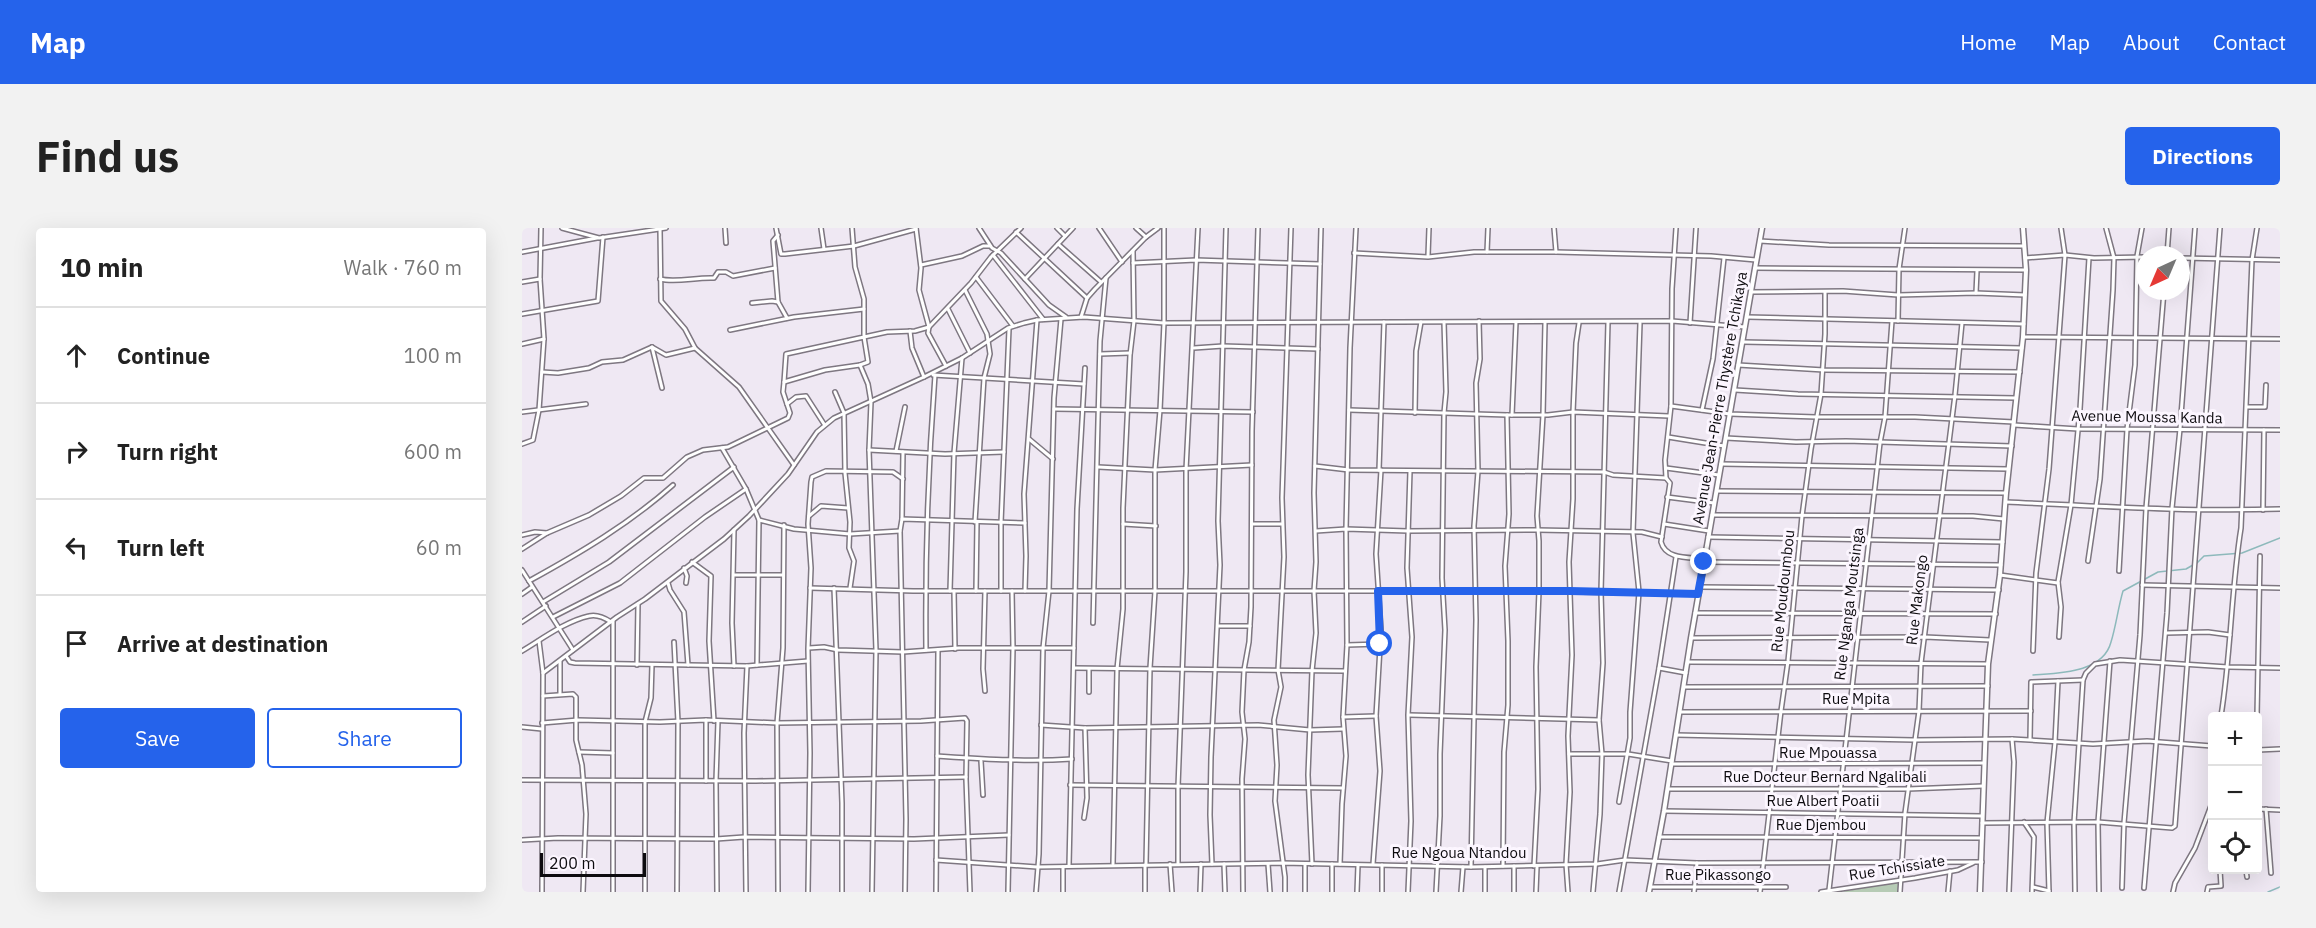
<!DOCTYPE html>
<html lang="en">
<head>
<meta charset="utf-8">
<style>
  :root { --surface:#fff; --page:#f2f2f2; --text:#222; --muted:#767676; --line:#e0e0e0; --accent:#2563eb }
  body { margin:0; font-family:"IBM Plex Sans",sans-serif; background:var(--page); color:var(--text) }
  .controls { position:absolute; right:18px; bottom:18px; display:grid; overflow:hidden; border-radius:6px; box-shadow:0 6px 24px #0002 }
  .controls button { width:54px; height:54px; display:grid; place-items:center; padding:0; border:0; border-bottom:2px solid var(--line); background:var(--surface); color:var(--text); font:30px sans-serif }
  .compass { position:absolute; left:1614px; top:18px; width:54px; height:54px; border-radius:50%; background:var(--surface); box-shadow:0 6px 24px #0002; rotate:224deg }
  .scale { position:absolute; left:18px; bottom:15px; width:106px; box-sizing:border-box; padding-left:6px; border:3px solid #0d0b0f; border-top:0; font-size:16px; line-height:21px; white-space:nowrap; color:#0d0b0f; -webkit-text-stroke:4px #fcf6ff; paint-order:stroke }
  .stop { position:absolute; width:18px; height:18px; margin:-14px; border:4px solid #2563eb; border-radius:50%; background:#fff }
  .stop.end { background:#2563eb; border-color:#fff; box-shadow:0 2px 6px #0008 }
  .list { margin:0; padding:0; list-style:none }
  h2 { display:flex; justify-content:space-between; align-items:center; height:78px; margin:0; padding:0 24px; font-size:26px }
  h2 small { font-size:20px; font-weight:400; color:var(--muted) }
  .list li { display:grid; grid-template-columns:39px 1fr auto; gap:18px; align-items:center; box-sizing:border-box; height:96px; padding:0 24px; border-top:2px solid var(--line) }
  .list b { display:block; font-size:22px; white-space:nowrap }
  .list em { font-size:20px; font-style:normal; color:var(--muted) }
  .actions { display:flex; gap:12px; padding:18px 24px }
  .actions a { flex:1; padding:14px 0; border:2px solid var(--accent); border-radius:6px; text-align:center; font-size:21px; color:var(--accent) }
  .actions .main { background:var(--accent); color:#fff }
  .icon { flex:none; width:33px; height:33px; fill:none; stroke:currentColor; stroke-width:2; stroke-linecap:round; stroke-linejoin:round }
  .map { position:relative; flex:none; width:1758px; height:664px; overflow:hidden; border-radius:6px }
  header { display:flex; align-items:center; gap:36px; box-sizing:border-box; height:84px; padding:0 30px; background:var(--accent); color:#fff }
  header strong { font-size:28px }
  nav { display:flex; gap:33px; margin-inline-start:auto; font-size:21px }
  .intro { display:flex; align-items:center; justify-content:space-between; box-sizing:border-box; height:144px; padding:0 36px }
  h1 { margin:0; font-size:42px }
  .button { padding:15px 27px; border-radius:6px; background:var(--accent); color:#fff; font-size:21px; font-weight:700 }
  main { display:flex; gap:36px; padding:0 36px }
  aside { flex:1; background:var(--surface); border-radius:6px; box-shadow:0 6px 24px #0002 }
  .map>svg:first-child { display:block }
  .green { fill:#b6cbb5 }
  .lines { fill:none; stroke-linecap:round; stroke-linejoin:round }
  .stream { stroke:#8db9bb; stroke-width:1.5 }
  .minor-casing { stroke:#7e7781; stroke-width:6 }
  .tertiary-casing { stroke:#7e7781; stroke-width:7 }
  .minor { stroke:#fff; stroke-width:3 }
  .tertiary { stroke:#fff; stroke-width:4 }
  .route { stroke:#2563eb; stroke-width:8 }
  .labels { text-anchor:middle; stroke-width:6; stroke-linejoin:round; paint-order:stroke }
  .street-label { font-size:15px; fill:#0d0b0f; stroke:#fcf6ff }
</style>
</head>
<body>
<header>
<strong>Map</strong>
<nav><a>Home</a><a>Map</a><a>About</a><a>Contact</a></nav>
</header>
<div class="intro"><h1>Find us</h1><a class="button">Directions</a></div>
<main>
<aside>
<h2>10 min<small>Walk · 760 m</small></h2>
<ul class="list">
<li><svg class="icon" aria-label="ahead" viewBox="0 0 24 24"><path d="M12 20V5M6 11l6-6 6 6"/></svg><div><b>Continue</b></div><em>100 m</em></li>
<li><svg class="icon" aria-label="right" viewBox="0 0 24 24"><path d="M7 20v-9h11M14 6l5 5-5 5"/></svg><div><b>Turn right</b></div><em>600 m</em></li>
<li><svg class="icon" aria-label="left" viewBox="0 0 24 24"><path d="M17 20v-9H6M10 6l-5 5 5 5"/></svg><div><b>Turn left</b></div><em>60 m</em></li>
<li><svg class="icon" aria-label="arrive" viewBox="0 0 24 24"><path d="M6 21V4h12l-3 4 3 4H6"/></svg><div><b>Arrive at destination</b></div></li>
</ul>
<div class="actions"><a class="main">Save</a><a>Share</a></div>
</aside>
<div class="map">
<svg width="1758" height="664" viewBox="0 0 1758 664">
  <rect width="100%" height="100%" fill="#efe8f3"/>
  <path class="green" d="M 1377,654 L 1376,664 L 1319,664 L 1376,654 Z"/>
  <g class="lines">
    <g class="stream">
      <path d="M 1675,335 L 1682,328 L 1720,325 L 1758,310"/>
      <path d="M 1511,447 C 1537,445 1581,445 1589,414 C 1594,398 1596,380 1601,363 L 1636,344 L 1664,341 L 1671,337"/>
      <path d="M 1746,664 L 1758,659"/>
    </g>
    <g class="minor-casing">
      <g id="minor">
        <path d="M 40,0 L 77,10 L 144,0"/>
        <path d="M 203,0 L 204,15"/>
        <path d="M 254,0 L 259,26 L 263,26 L 332,18 L 394,1"/>
        <path d="M 299,0 L 302,21"/>
        <path d="M 330,0 L 333,39 L 342,71 L 342,109 L 346,134 L 338,137 L 303,142 L 262,154 L 264,126 L 365,104 L 393,103 L 407,99 L 449,55 L 469,29 L 499,0"/>
        <path d="M 394,0 L 399,40 L 397,62 L 407,99 L 406,105 L 424,138"/>
        <path d="M 457,0 L 470,20 L 479,25 L 527,77 L 544,89"/>
        <path d="M 535,0 L 543,8"/>
        <path d="M 577,0 L 600,34"/>
        <path d="M 614,0 L 624,9"/>
        <path d="M 1032,0 L 1034,24"/>
        <path d="M 1154,0 L 1150,61 L 1149,178 L 1143,232 L 1144,250 L 1148,255 L 1139,314 C 1144,332 1167,329 1183,331"/>
        <path d="M 138,1 L 139,73 L 163,101 L 173,120 L 217,159 L 272,237"/>
        <path d="M 494,4 L 565,70"/>
        <path d="M 256,7 L 251,13 L 256,74 L 265,90"/>
        <path d="M 1238,13 L 1307,17 L 1502,18"/>
        <path d="M 536,16 L 579,54"/>
        <path d="M 0,24 L 75,10"/>
        <path d="M 965,24 L 966,0"/>
        <path d="M 832,25 L 906,29 L 952,24 L 1034,24 L 1189,28 L 1234,32"/>
        <path d="M 471,27 L 521,91"/>
        <path d="M 1645,27 L 1647,0"/>
        <path d="M 906,28 L 907,0"/>
        <path d="M 1503,30 L 1543,27 L 1572,30 L 1623,29"/>
        <path d="M 1659,30 L 1758,32"/>
        <path d="M 611,35 L 674,32 L 798,36"/>
        <path d="M 399,37 L 440,28 L 461,18 L 468,18"/>
        <path d="M 1233,40 L 1504,42"/>
        <path d="M 454,49 L 491,98"/>
        <path d="M 138,51 C 154,55 174,49 192,50 L 196,44 L 204,44 L 211,48 L 253,40"/>
        <path d="M 503,51 L 551,0"/>
        <path d="M 0,54 L 18,51"/>
        <path d="M 443,62 L 465,106 L 468,126 L 462,150 L 453,294"/>
        <path d="M 1229,64 L 1321,63 L 1376,67 L 1454,65 L 1503,67"/>
        <path d="M 1454,65 L 1455,43"/>
        <path d="M 230,75 L 250,73 L 256,74"/>
        <path d="M 426,81 L 448,125"/>
        <path d="M 0,86 L 76,73 L 81,9"/>
        <path d="M 559,89 L 565,70 L 573,61 L 624,9 L 636,0"/>
        <path d="M 1225,89 L 1502,96"/>
        <path d="M 1376,93 L 1377,41 L 1383,0"/>
        <path d="M 1168,95 L 1174,0"/>
        <path d="M 208,102 L 272,89 L 342,81"/>
        <path d="M 388,103 L 390,120 L 402,149"/>
        <path d="M 1501,109 L 1758,111"/>
        <path d="M 1221,114 L 1500,120"/>
        <path d="M 0,116 L 22,111"/>
        <path d="M 130,119 L 140,160"/>
        <path d="M 672,120 L 701,118 L 796,121"/>
        <path d="M 578,126 L 608,125"/>
        <path d="M 338,137 L 346,156 L 349,174 L 347,222 L 354,422 L 350,664"/>
        <path d="M 1216,137 L 1302,142 L 1498,144"/>
        <path d="M 20,144 L 36,145 L 67,140 L 80,134 L 101,132 L 130,119 L 144,127 L 173,120"/>
        <path d="M 411,147 L 562,156"/>
        <path d="M 262,154 L 261,164 L 265,176"/>
        <path d="M 1213,162 L 1276,166 L 1494,170"/>
        <path d="M 313,164 L 322,185 L 323,245 L 328,294 L 327,320 L 332,333 L 328,360"/>
        <path d="M 1149,178 L 1208,186 L 1294,189 L 1393,189 L 1492,194"/>
        <path d="M 1725,179 L 1743,179 L 1744,157"/>
        <path d="M 532,181 L 731,184"/>
        <path d="M 827,182 L 985,187 L 1026,187 L 1051,184 L 1147,188"/>
        <path d="M 1180,182 L 1191,131 L 1202,30"/>
        <path d="M 0,184 L 64,176"/>
        <path d="M 893,185 L 894,123 L 899,94"/>
        <path d="M 990,187 L 994,94"/>
        <path d="M 1492,197 L 1556,201 L 1758,202"/>
        <path d="M 1146,209 L 1202,218"/>
        <path d="M 1204,210 L 1274,214 L 1324,213 L 1490,218"/>
        <path d="M 507,211 L 531,231"/>
        <path d="M 0,216 L 11,212 L 17,182 L 22,111 L 18,51 L 19,0"/>
        <path d="M 200,220 L 224,261 L 237,292 L 272,301 L 328,306 L 378,303"/>
        <path d="M 347,222 L 423,226 L 482,224"/>
        <path d="M 374,223 L 383,179"/>
        <path d="M 1199,236 L 1486,241"/>
        <path d="M 793,238 L 827,242 L 1082,244 L 1091,247 L 1144,250"/>
        <path d="M 576,239 L 633,242 L 730,237"/>
        <path d="M 1144,240 L 1197,247"/>
        <path d="M 857,242 L 862,94"/>
        <path d="M 1195,263 L 1484,265"/>
        <path d="M 1145,269 L 1192,275"/>
        <path d="M 1484,274 C 1575,278 1667,284 1758,281"/>
        <path d="M 1741,282 L 1742,202"/>
        <path d="M 1190,287 L 1451,288 L 1482,291"/>
        <path d="M 287,288 L 299,278 L 326,280"/>
        <path d="M 380,291 L 381,224"/>
        <path d="M 601,296 L 634,298"/>
        <path d="M 730,296 L 760,296"/>
        <path d="M 1142,296 L 1187,303"/>
        <path d="M 794,303 L 824,301 L 886,303 L 1015,302 L 1120,304 L 1140,309"/>
        <path d="M 0,307 L 13,304 L 25,305"/>
        <path d="M 1186,309 L 1481,314"/>
        <path d="M 0,321 L 25,305 L 67,287 L 99,268 L 122,250 L 141,250 L 165,229 L 181,222 L 206,219 L 266,190 L 268,185 L 265,176 L 274,169 L 284,168 L 302,196"/>
        <path d="M 1566,333 L 1578,251 L 1591,62 L 1592,30 L 1584,0"/>
        <path d="M 170,334 L 189,348 L 187,413 L 192,493"/>
        <path d="M 1182,334 L 1479,337"/>
        <path d="M 162,340 L 165,348 L 164,355"/>
        <path d="M 0,342 L 51,422"/>
        <path d="M 1597,343 L 1605,201 L 1613,137 L 1615,28 L 1620,0"/>
        <path d="M 212,347 L 261,347"/>
        <path d="M 1478,347 L 1536,355"/>
        <path d="M 7,353 C 58,325 107,296 151,257"/>
        <path d="M 146,355 L 148,362 L 162,384 L 166,437"/>
        <path d="M 1620,357 L 1758,360"/>
        <path d="M 1178,359 L 1477,362"/>
        <path d="M 288,360 L 391,363 L 998,363 L 1176,366"/>
        <path d="M 312,360 L 320,575 L 320,664"/>
        <path d="M 428,363 L 432,225 L 440,130"/>
        <path d="M 432,363 L 433,421"/>
        <path d="M 454,363 L 455,294"/>
        <path d="M 479,363 L 479,295 L 487,101"/>
        <path d="M 503,363 L 504,328 L 502,266 L 515,92"/>
        <path d="M 0,366 L 10,359"/>
        <path d="M 21,374 L 87,334 L 212,239"/>
        <path d="M 1173,385 L 1474,386"/>
        <path d="M 31,389 L 98,355 L 183,289 L 224,261"/>
        <path d="M 0,394 L 24,378"/>
        <path d="M 571,395 L 578,113 L 584,50"/>
        <path d="M 696,398 L 728,398"/>
        <path d="M 1644,405 L 1686,404 L 1708,407"/>
        <path d="M 1537,409 L 1539,379 L 1536,354 L 1549,277 L 1558,181 L 1567,30"/>
        <path d="M 1169,410 L 1403,409 L 1468,412"/>
        <path d="M 17,413 L 21,445 L 20,664"/>
        <path d="M 152,414 L 156,494 L 155,664"/>
        <path d="M 825,417 L 858,416"/>
        <path d="M 287,420 L 302,419 L 316,422 L 381,424 L 437,420 L 552,420"/>
        <path d="M 404,422 C 403,330 406,239 413,147"/>
        <path d="M 0,423 C 20,411 44,393 67,388 C 75,386 83,390 89,394"/>
        <path d="M 1511,423 L 1514,345 L 1527,241 L 1543,27 L 1539,0"/>
        <path d="M 44,428 L 48,434 L 53,435 L 225,438 L 286,433"/>
        <path d="M 38,433 L 38,466"/>
        <path d="M 1166,434 L 1466,436"/>
        <path d="M 115,437 L 116,376"/>
        <path d="M 235,437 L 237,292"/>
        <path d="M 212,438 L 210,395 L 212,302"/>
        <path d="M 552,440 L 823,443"/>
        <path d="M 1137,440 L 1164,445"/>
        <path d="M 567,441 L 567,464"/>
        <path d="M 21,445 L 95,389 L 123,371 L 202,311 L 227,288 L 266,246 L 295,204 L 312,190 L 402,149 L 440,130 L 486,100 L 502,95 L 515,92 L 562,89 L 642,95 L 1150,93 L 1223,99"/>
        <path d="M 1162,459 L 1466,458"/>
        <path d="M 463,463 L 461,441 L 463,363"/>
        <path d="M 21,468 L 51,466 L 54,469 L 54,512 L 60,537 L 64,586 L 61,664"/>
        <path d="M 1158,484 L 1509,483"/>
        <path d="M 887,487 L 1077,492"/>
        <path d="M 1699,488 C 1709,426 1709,362 1719,300 L 1730,32 L 1735,0"/>
        <path d="M 1735,488 L 1738,328"/>
        <path d="M 821,489 L 854,488"/>
        <path d="M 20,495 L 56,492 L 138,494 L 184,492 L 255,495 L 399,493 L 443,490 L 445,493 L 444,551 L 448,664"/>
        <path d="M 519,497 L 563,500 L 736,497 L 788,502 L 821,501"/>
        <path d="M 0,499 L 20,501"/>
        <path d="M 1154,507 L 1392,512 L 1490,511 L 1571,516 L 1625,513 L 1690,518"/>
        <path d="M 1508,511 L 1509,454 L 1561,452"/>
        <path d="M 1736,515 L 1736,563"/>
        <path d="M 1736,522 L 1758,521"/>
        <path d="M 57,524 L 91,525"/>
        <path d="M 1047,526 L 1106,526 L 1150,533"/>
        <path d="M 415,528 C 462,531 504,534 550,531"/>
        <path d="M 459,533 L 461,567"/>
        <path d="M 1149,536 L 1462,535"/>
        <path d="M 0,552 L 234,553 L 444,549"/>
        <path d="M 184,553 L 184,492"/>
        <path d="M 548,557 L 821,560"/>
        <path d="M 1146,561 L 1386,561 L 1461,558"/>
        <path d="M 1097,574 L 1108,510 L 1108,484 L 1117,364 L 1111,305 L 1118,95"/>
        <path d="M 1736,581 L 1758,582"/>
        <path d="M 1744,581 L 1749,645"/>
        <path d="M 1142,583 L 1460,588"/>
        <path d="M 562,590 L 565,570 L 563,500"/>
        <path d="M 1502,594 L 1512,609 L 1510,664"/>
        <path d="M 1460,595 L 1576,594 L 1650,600 L 1653,598 L 1698,0"/>
        <path d="M 1137,609 L 1460,610"/>
        <path d="M 0,612 L 36,610 L 194,611 L 222,609 L 392,611 L 487,607"/>
        <path d="M 414,632 L 515,639 L 760,635 L 949,639 L 1075,636 L 1103,632 L 1175,635 L 1460,634"/>
        <path d="M 591,636 L 595,441 L 601,381 L 601,280 L 608,127 L 612,93 L 611,23"/>
        <path d="M 624,636 L 628,440 L 633,363 L 633,242 L 638,182 L 642,95 L 642,0"/>
        <path d="M 648,636 L 650,664"/>
        <path d="M 656,636 L 656,559 L 664,344 L 664,242 L 676,0"/>
        <path d="M 690,636 L 688,587 L 689,529 L 698,337 L 696,293 L 704,0"/>
        <path d="M 702,636 L 703,664"/>
        <path d="M 746,636 L 748,664"/>
        <path d="M 790,636 L 786,547 L 790,443 L 794,405 L 792,363 L 794,334 L 792,265 L 799,0"/>
        <path d="M 818,636 L 820,576 L 824,528 L 821,489 L 825,417 L 824,301 L 828,120 L 834,0"/>
        <path d="M 851,636 L 858,543 L 854,488 L 859,402 L 854,326 L 859,242"/>
        <path d="M 623,637 L 623,664"/>
        <path d="M 860,637 L 860,664"/>
        <path d="M 547,638 L 555,281 L 563,140"/>
        <path d="M 981,638 L 982,524 L 986,477 L 986,413 L 983,338 L 987,286 L 985,187"/>
        <path d="M 1012,638 L 1016,561 L 1014,439 L 1017,363 L 1017,313 L 1015,288 L 1021,187 L 1023,95"/>
        <path d="M 949,639 L 954,392 L 952,298 L 956,243 L 954,155 L 958,131 L 957,93"/>
        <path d="M 1724,642 L 1725,649"/>
        <path d="M 1128,659 L 1264,659"/>
        <path d="M 1511,659 L 1527,663"/>
        <path d="M 1600,660 L 1602,595 L 1618,407 L 1624,280 L 1642,63"/>
        <path d="M 1622,660 L 1645,385 L 1650,280 L 1658,201 L 1673,0"/>
        <path d="M 1307,662 L 1358,215 L 1363,189 L 1370,93"/>
        <path d="M 91,664 L 91,393"/>
        <path d="M 123,664 L 123,494 L 129,470 L 130,437"/>
        <path d="M 195,664 L 194,553 L 196,493"/>
        <path d="M 224,664 L 222,505 L 225,438"/>
        <path d="M 256,664 L 255,495 L 261,420 L 262,297"/>
        <path d="M 286,664 L 288,525 L 286,421 L 289,340 L 286,296 L 289,254 L 290,249 L 304,243 L 371,244 L 381,251"/>
        <path d="M 383,664 L 384,591 L 378,303 L 380,291 L 503,295"/>
        <path d="M 414,664 L 416,422"/>
        <path d="M 486,664 L 491,420 L 490,363"/>
        <path d="M 514,664 L 517,626 L 521,420 L 527,363 L 532,170 L 539,91"/>
        <path d="M 541,664 L 541,639"/>
        <path d="M 678,664 L 679,636"/>
        <path d="M 721,664 L 720,551 L 723,511 L 720,484 L 722,442 L 727,414 L 729,379 L 730,203 L 736,0"/>
        <path d="M 763,664 L 763,649 L 753,573 L 755,537 L 752,492 L 759,459 L 756,442 L 762,329 L 760,270 L 769,0"/>
        <path d="M 783,664 L 783,636"/>
        <path d="M 810,664 L 810,636"/>
        <path d="M 835,664 L 836,637"/>
        <path d="M 886,664 L 889,593 L 886,487 L 890,409 L 885,340 L 888,243"/>
        <path d="M 914,664 L 918,588 L 918,526 L 923,402 L 920,350 L 922,185 L 924,164 L 922,94"/>
        <path d="M 939,664 L 941,639"/>
        <path d="M 963,664 L 963,639"/>
        <path d="M 992,664 L 992,638"/>
        <path d="M 1014,664 L 1015,639"/>
        <path d="M 1046,664 L 1044,636 L 1048,564 L 1046,508 L 1050,427 L 1047,334 L 1051,271 L 1051,184 L 1054,115 L 1057,95"/>
        <path d="M 1071,664 L 1078,586 L 1080,526 L 1077,492 L 1081,435 L 1079,364 L 1086,94"/>
        <path d="M 1097,664 L 1137,440 L 1154,329"/>
        <path d="M 1172,664 L 1175,635"/>
        <path d="M 1238,664 L 1259,483 L 1266,433 L 1280,288 L 1289,221 L 1299,166 L 1303,106 L 1303,64"/>
        <path d="M 1299,664 L 1393,650 L 1436,642 L 1451,635"/>
        <path d="M 1378,664 L 1383,585 L 1397,483 L 1399,435 L 1433,167 L 1440,95"/>
        <path d="M 1426,664 L 1428,643"/>
        <path d="M 1487,664 L 1492,534 L 1490,511"/>
        <path d="M 1527,664 L 1525,595 L 1533,514 L 1536,453"/>
        <path d="M 1553,664 L 1552,595 L 1561,452 L 1564,445 L 1573,436 L 1598,432 L 1706,439 L 1758,440"/>
        <path d="M 1577,664 L 1576,594 L 1588,433"/>
        <path d="M 1651,664 L 1653,655 L 1673,620 L 1690,575"/>
        <path d="M 1685,664 L 1686,659 L 1699,658 L 1698,642"/>
      </g>
    </g>
    <g class="tertiary-casing">
      <g id="tertiary">
        <path d="M 1127,664 L 1142,583 L 1169,410 L 1240,0"/>
        <path d="M 1458,664 L 1466,436 L 1478,347 L 1484,265 L 1501,109 L 1504,42 L 1501,0"/>
      </g>
    </g>
    <use href="#minor" class="minor"/>
    <use href="#tertiary" class="tertiary"/>
  </g>
  <g class="lines">
    <path class="route" d="M 858,416 L 856,363 L 1048,363 L 1176,366 L 1182,334"/>
  </g>
  <g class="labels">
    <g class="street-label">
      <text transform="translate(1198 170) rotate(-80)" y="5">Avenue Jean-Pierre Thystère Tchikaya</text>
      <text transform="translate(1625 189) rotate(1)" y="5">Avenue Moussa Kanda</text>
      <text transform="translate(1261 363) rotate(-84)" y="5">Rue Moudoumbou</text>
      <text transform="translate(1395 372) rotate(-83)" y="5">Rue Makongo</text>
      <text transform="translate(1327 376) rotate(-83)" y="5">Rue Nganga Moutsinga</text>
      <text x="1334" y="476">Rue Mpita</text>
      <text x="1306" y="530">Rue Mpouassa</text>
      <text x="1303" y="554">Rue Docteur Bernard Ngalibali</text>
      <text x="1301" y="578">Rue Albert Poatii</text>
      <text x="1299" y="602">Rue Djembou</text>
      <text x="937" y="630">Rue Ngoua Ntandou</text>
      <text transform="translate(1375 640) rotate(-9)" y="5">Rue Tchissiate</text>
      <text x="1196" y="652">Rue Pikassongo</text>
    </g>
  </g>
</svg>
<div class="controls">
<button>+</button>
<button>−</button>
<button><svg class="icon" aria-label="locate" viewBox="0 0 24 24"><circle cx="12" cy="12" r="6"/><path d="M12 2v4M12 18v4M2 12h4M18 12h4"/></svg></button>
</div>
<svg class="compass" viewBox="-18 -18 36 36"><path d="M0-13l5 13h-10z" fill="#e53935"/><path d="M0 13l5-13h-10z" fill="#767676"/></svg>
<div class="scale">200 m</div>
<div class="stop" style="left:858px;top:416px"></div>
<div class="stop end" style="left:1182px;top:334px"></div>
</div>
</main>
</body>
</html>
